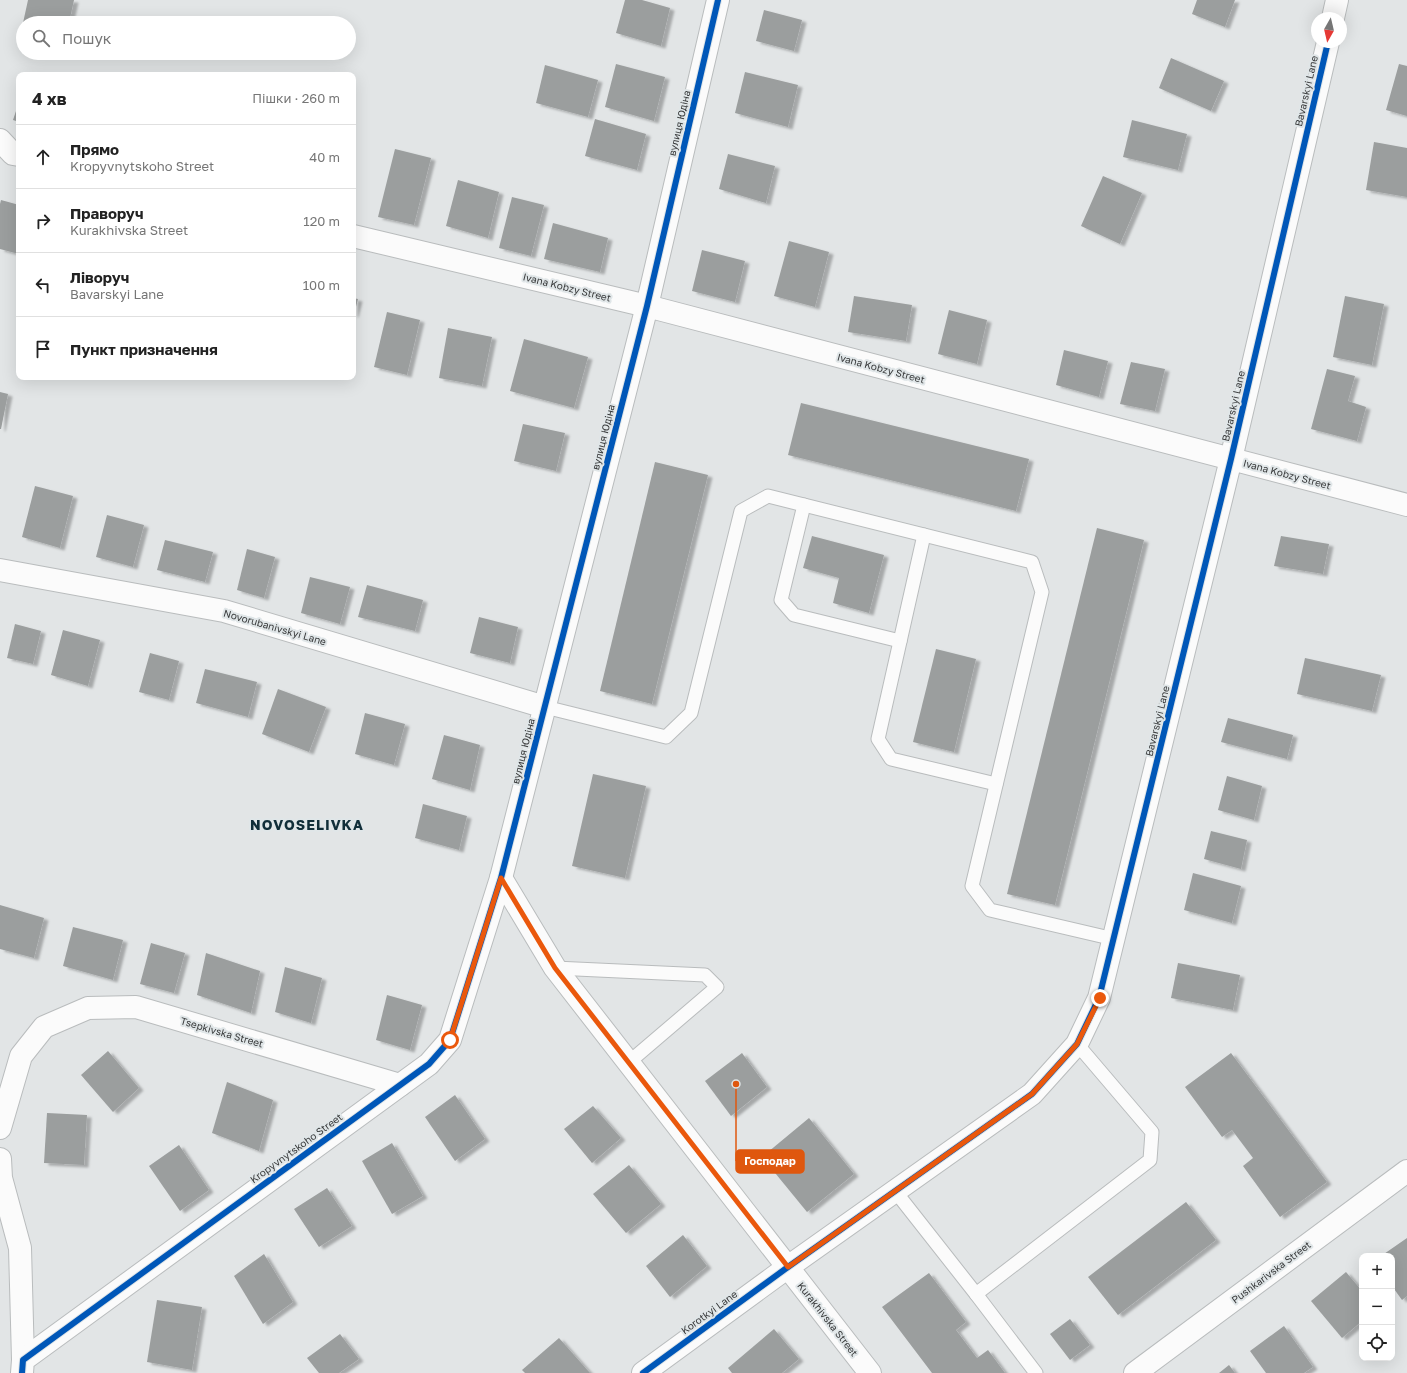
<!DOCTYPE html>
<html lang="uk">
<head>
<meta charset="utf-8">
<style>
  :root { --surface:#fff; --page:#f6f6f6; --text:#222; --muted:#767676; --line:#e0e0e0 }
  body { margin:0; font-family:"Golos Text",sans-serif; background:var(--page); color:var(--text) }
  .controls { position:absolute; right:12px; bottom:12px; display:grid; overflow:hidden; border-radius:8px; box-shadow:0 4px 16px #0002 }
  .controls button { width:36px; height:36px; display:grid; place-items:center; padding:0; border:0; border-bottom:1px solid var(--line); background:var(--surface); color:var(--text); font:20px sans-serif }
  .compass { position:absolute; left:1311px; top:12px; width:36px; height:36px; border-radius:50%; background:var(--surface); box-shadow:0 4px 16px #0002; rotate:188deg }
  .stop { position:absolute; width:12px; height:12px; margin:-9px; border:3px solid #ea580c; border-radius:50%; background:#fff }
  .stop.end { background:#ea580c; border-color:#fff; box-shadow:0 1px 4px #0008 }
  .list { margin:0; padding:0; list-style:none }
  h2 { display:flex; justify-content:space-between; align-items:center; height:52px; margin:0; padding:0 16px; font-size:17px }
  h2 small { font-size:13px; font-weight:400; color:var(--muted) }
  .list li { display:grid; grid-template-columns:26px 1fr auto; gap:12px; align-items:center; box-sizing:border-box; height:64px; padding:0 16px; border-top:1px solid var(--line) }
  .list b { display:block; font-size:15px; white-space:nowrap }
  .list p { margin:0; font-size:13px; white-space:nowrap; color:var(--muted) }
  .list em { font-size:13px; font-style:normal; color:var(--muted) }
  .icon { flex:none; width:22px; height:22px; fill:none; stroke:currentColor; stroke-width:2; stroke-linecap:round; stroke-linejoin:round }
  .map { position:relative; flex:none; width:1407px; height:1373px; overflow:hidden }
  .search { position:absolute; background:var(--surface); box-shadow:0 4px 16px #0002; left:16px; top:16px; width:340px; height:44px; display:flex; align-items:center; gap:10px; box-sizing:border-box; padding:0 14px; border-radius:22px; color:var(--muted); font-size:15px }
  .panel { position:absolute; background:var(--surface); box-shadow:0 4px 16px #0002; left:16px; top:72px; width:340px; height:308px; border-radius:8px }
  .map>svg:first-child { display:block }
  .building { fill:#9b9e9e; filter:url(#shadow) }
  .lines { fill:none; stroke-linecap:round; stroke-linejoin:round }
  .service-casing { stroke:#b9bcbd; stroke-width:15 }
  .minor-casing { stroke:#b9bcbd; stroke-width:24 }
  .service { stroke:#fbfbfb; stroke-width:13 }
  .minor { stroke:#fbfbfb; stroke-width:22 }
  .cycleway-casing { stroke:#e0e6e8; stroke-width:8 }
  .cycleway { stroke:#0057b8; stroke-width:6 }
  .route { stroke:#ea580c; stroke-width:5 }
  .labels { text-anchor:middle; stroke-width:4; stroke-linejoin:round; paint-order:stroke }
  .street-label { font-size:10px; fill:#37393a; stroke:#e0e6e8 }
  .district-label { font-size:14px; font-weight:bold; letter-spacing:1px; fill:#112e39; stroke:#e0e6e8 }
  .leader { fill:none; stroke:#df570e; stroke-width:1.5 }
  .callout-dot { fill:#df570e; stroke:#e0e6e8; stroke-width:1.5 }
  .callout { fill:#df570e; stroke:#df570e; stroke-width:1.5 }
  .callout-label { font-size:11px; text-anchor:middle; font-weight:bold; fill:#fff }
</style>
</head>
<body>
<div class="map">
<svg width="1407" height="1373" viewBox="0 0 1407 1373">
  <defs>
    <filter id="shadow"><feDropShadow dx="4.5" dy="2.5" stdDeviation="1" flood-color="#0004"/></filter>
  </defs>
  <rect width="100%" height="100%" fill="#e2e5e6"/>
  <g class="building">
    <path d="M 28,0 L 74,0 L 69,23 L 23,23 Z"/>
    <path d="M 625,0 L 642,0 L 670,8 L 661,46 L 616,33 Z"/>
    <path d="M 1197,0 L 1235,0 L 1225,27 L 1192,14 Z"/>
    <path d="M 764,10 L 802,20 L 794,51 L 756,41 Z"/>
    <path d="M 1171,58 L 1224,81 L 1211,111 L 1159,88 Z"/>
    <path d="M 616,64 L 665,77 L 654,121 L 605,107 Z"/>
    <path d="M 1399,64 L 1407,66 L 1407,116 L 1386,110 Z"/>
    <path d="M 545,65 L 598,80 L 588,117 L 536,103 Z"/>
    <path d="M 745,72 L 798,85 L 788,127 L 735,113 Z"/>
    <path d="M 19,102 L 19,122 L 13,120 Z"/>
    <path d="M 595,119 L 646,134 L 637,170 L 585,156 Z"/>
    <path d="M 1132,120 L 1187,134 L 1178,170 L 1123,157 Z"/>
    <path d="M 1374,142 L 1407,148 L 1407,197 L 1366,190 Z"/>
    <path d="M 395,149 L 431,158 L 414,225 L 378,217 Z"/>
    <path d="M 728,154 L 775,166 L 766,203 L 719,189 Z"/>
    <path d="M 1103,176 L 1142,193 L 1120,244 L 1081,226 Z"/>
    <path d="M 458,180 L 499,192 L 488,238 L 446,226 Z"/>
    <path d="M 512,197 L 544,205 L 531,256 L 499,248 Z"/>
    <path d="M 1,200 L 19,205 L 19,254 L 0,249 L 0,204 Z"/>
    <path d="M 553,223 L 608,238 L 600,272 L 544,259 Z"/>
    <path d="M 789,241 L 829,252 L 815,307 L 774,296 Z"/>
    <path d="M 702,250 L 745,261 L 735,302 L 692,291 Z"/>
    <path d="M 854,296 L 912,305 L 906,341 L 848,332 Z"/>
    <path d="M 1345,296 L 1384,304 L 1372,365 L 1333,357 Z"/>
    <path d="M 353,298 L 358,299 L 354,315 L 353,315 Z"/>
    <path d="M 949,310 L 987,320 L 977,364 L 938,354 Z"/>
    <path d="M 387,312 L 420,320 L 407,375 L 374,367 Z"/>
    <path d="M 448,328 L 492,337 L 482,386 L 439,378 Z"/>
    <path d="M 524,339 L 588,357 L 574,408 L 510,391 Z"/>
    <path d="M 1064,350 L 1108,361 L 1099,397 L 1056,385 Z"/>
    <path d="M 1131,362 L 1165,369 L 1155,411 L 1120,404 Z"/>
    <path d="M 1327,369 L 1355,376 L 1348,401 L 1366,407 L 1357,441 L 1311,429 Z"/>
    <path d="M 0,392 L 8,394 L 1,429 L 0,429 Z"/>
    <path d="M 801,403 L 1029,459 L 1016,511 L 788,455 Z"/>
    <path d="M 523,424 L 565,433 L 556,471 L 514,461 Z"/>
    <path d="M 655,462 L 708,475 L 652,704 L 600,691 Z"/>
    <path d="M 35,486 L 73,496 L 60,548 L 22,537 Z"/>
    <path d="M 107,515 L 144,525 L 133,567 L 96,557 Z"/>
    <path d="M 1097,528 L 1144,540 L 1055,905 L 1007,894 Z"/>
    <path d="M 812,536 L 884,555 L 869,613 L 833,603 L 839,578 L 803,568 Z"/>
    <path d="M 1281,536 L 1329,544 L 1323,574 L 1274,566 Z"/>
    <path d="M 165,540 L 213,552 L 205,582 L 157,570 Z"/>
    <path d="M 247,549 L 275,557 L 264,598 L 237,590 Z"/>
    <path d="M 310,577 L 350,587 L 340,624 L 301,613 Z"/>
    <path d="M 367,585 L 423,600 L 415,631 L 358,617 Z"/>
    <path d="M 479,617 L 518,627 L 510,663 L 470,653 Z"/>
    <path d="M 15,624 L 41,631 L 33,664 L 7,658 Z"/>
    <path d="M 63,630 L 100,640 L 88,686 L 51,675 Z"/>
    <path d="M 936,649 L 976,659 L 954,752 L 913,742 Z"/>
    <path d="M 150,653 L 179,661 L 169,700 L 139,692 Z"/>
    <path d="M 1305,658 L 1381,675 L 1372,711 L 1297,694 Z"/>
    <path d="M 205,669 L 257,682 L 248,717 L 196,703 Z"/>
    <path d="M 278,689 L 326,707 L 309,752 L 262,734 Z"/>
    <path d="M 365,713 L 405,724 L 394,765 L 355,754 Z"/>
    <path d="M 1228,718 L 1293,735 L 1287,759 L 1221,742 Z"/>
    <path d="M 444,735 L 480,745 L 470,790 L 432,779 Z"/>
    <path d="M 593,774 L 646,786 L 625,878 L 572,866 Z"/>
    <path d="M 1227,776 L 1262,786 L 1254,820 L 1218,810 Z"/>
    <path d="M 423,804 L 467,816 L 459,850 L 415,838 Z"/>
    <path d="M 1211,831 L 1247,840 L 1241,869 L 1204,859 Z"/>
    <path d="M 1193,873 L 1241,886 L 1232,923 L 1184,910 Z"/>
    <path d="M 0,905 L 44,918 L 34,958 L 0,949 Z"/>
    <path d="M 73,927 L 123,940 L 113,980 L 63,966 Z"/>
    <path d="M 151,943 L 185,953 L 174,993 L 140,984 Z"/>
    <path d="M 206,953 L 260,971 L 251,1013 L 197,995 Z"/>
    <path d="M 1178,963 L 1240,975 L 1233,1010 L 1171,998 Z"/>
    <path d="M 285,967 L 322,978 L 311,1023 L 275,1012 Z"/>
    <path d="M 387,995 L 422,1005 L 410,1050 L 376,1040 Z"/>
    <path d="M 108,1051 L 139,1088 L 113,1112 L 81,1075 Z"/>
    <path d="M 742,1053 L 767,1087 L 731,1116 L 705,1081 Z"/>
    <path d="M 1231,1053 L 1327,1182 L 1280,1217 L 1243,1166 L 1253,1158 L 1232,1130 L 1222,1137 L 1185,1087 Z"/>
    <path d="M 227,1082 L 273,1100 L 259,1151 L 212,1133 Z"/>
    <path d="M 455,1095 L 485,1139 L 455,1161 L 425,1117 Z"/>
    <path d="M 593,1106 L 621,1138 L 592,1163 L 564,1129 Z"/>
    <path d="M 47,1113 L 87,1115 L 84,1165 L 44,1163 Z"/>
    <path d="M 809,1118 L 854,1174 L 807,1212 L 762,1157 Z"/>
    <path d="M 392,1143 L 423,1196 L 392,1214 L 362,1161 Z"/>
    <path d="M 179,1145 L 209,1190 L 180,1211 L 149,1166 Z"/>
    <path d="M 629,1165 L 661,1204 L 626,1233 L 593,1194 Z"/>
    <path d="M 327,1188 L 352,1226 L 319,1247 L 294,1209 Z"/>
    <path d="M 1186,1202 L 1216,1240 L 1118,1315 L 1088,1277 Z"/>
    <path d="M 683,1235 L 707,1266 L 670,1297 L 646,1266 Z"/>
    <path d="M 1407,1238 L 1407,1296 L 1402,1300 L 1392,1286 L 1392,1256 L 1381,1256 Z"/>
    <path d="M 264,1254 L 293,1302 L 263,1324 L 234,1276 Z"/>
    <path d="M 1346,1272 L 1362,1291 L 1362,1321 L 1342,1338 L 1311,1301 Z"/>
    <path d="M 929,1273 L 966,1322 L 956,1330 L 977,1358 L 988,1350 L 1005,1373 L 932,1373 L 882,1307 Z"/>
    <path d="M 157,1300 L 202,1307 L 192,1370 L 147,1362 Z"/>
    <path d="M 1070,1319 L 1090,1345 L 1070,1360 L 1050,1334 Z"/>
    <path d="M 1284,1326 L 1313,1367 L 1304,1373 L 1266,1373 L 1250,1351 Z"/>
    <path d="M 774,1329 L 799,1359 L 782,1373 L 732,1373 L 728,1368 Z"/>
    <path d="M 340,1334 L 359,1359 L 339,1373 L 319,1373 L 307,1358 Z"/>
    <path d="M 559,1338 L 590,1373 L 525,1373 L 522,1370 Z"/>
    <path d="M 1229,1365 L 1235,1373 L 1219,1373 Z"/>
  </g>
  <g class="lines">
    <g class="service-casing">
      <g id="service">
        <path d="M 804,505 L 781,600 L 794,615 L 900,641"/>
        <path d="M 924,535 L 878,739 L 891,759 L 996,784"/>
        <path d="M 545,707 L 666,737 L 691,713 L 741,511 L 768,496 L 1032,562 L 1042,592 L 972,886 L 990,910 L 1114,939"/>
        <path d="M 555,968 L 705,975 L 717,987 L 628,1063"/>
        <path d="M 895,1191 L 976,1294 L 1150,1160 L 1152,1132 L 1077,1044"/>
        <path d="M 976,1294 L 1036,1373"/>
      </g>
    </g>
    <g class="minor-casing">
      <g id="minor">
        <path d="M 1333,18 L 1337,0"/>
        <path d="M 0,140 L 13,154 L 19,155"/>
        <path d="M 353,236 L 647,306 L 1407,505"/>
        <path d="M 0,570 L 224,611 L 545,707"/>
        <path d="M 501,878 L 555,968 L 870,1373"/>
        <path d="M 0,1128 L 21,1056 L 44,1027 L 88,1008 L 136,1007 L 400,1085"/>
        <path d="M 0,1159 L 1,1178 L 20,1248 L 23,1360"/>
        <path d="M 22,1373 L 23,1360 L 429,1064 L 450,1040 L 501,878 L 647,306 L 718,0"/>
        <path d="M 643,1373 L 788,1267 L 1032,1094 L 1077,1044 L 1099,998 L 1231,459 L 1328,42"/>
        <path d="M 1135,1373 L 1407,1171"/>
      </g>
    </g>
    <use href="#service" class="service"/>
    <use href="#minor" class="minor"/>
    <g class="cycleway-casing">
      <g id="cycleway">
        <path d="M 22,1373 L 23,1360 L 429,1064 L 450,1040 L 501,878 L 647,306 L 718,0"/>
        <path d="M 643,1373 L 788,1267 L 1032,1094 L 1077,1044 L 1099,998 L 1231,459 L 1328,42"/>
      </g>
    </g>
    <use href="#cycleway" class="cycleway"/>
  </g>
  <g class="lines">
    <path class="route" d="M 450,1040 L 501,878 L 555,968 L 788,1267 L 1032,1094 L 1077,1044 L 1100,998"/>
  </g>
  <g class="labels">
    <g class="street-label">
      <text transform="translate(1306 91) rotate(-77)" y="4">Bavarskyi Lane</text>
      <text transform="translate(679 123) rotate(-77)" y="4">вулиця Юдіна</text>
      <text transform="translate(567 287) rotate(14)" y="4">Ivana Kobzy Street</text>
      <text transform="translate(881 368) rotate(15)" y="4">Ivana Kobzy Street</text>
      <text transform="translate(1233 406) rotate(-77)" y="4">Bavarskyi Lane</text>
      <text transform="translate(603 437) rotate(-76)" y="4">вулиця Юдіна</text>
      <text transform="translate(1287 474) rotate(15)" y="4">Ivana Kobzy Street</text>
      <text transform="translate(275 627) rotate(16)" y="4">Novorubanivskyi Lane</text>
      <text transform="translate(1157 721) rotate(-76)" y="4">Bavarskyi Lane</text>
      <text transform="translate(523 751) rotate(-76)" y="4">вулиця Юдіна</text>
      <text transform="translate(222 1032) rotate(16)" y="4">Tsepkivska Street</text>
      <text transform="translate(296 1148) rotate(-36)" y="4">Kropyvnytskoho Street</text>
      <text transform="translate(1271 1272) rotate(-37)" y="4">Pushkarivska Street</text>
      <text transform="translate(709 1312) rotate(-36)" y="4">Korotkyi Lane</text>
      <text transform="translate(828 1319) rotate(52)" y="4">Kurakhivska Street</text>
    </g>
    <g class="district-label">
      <text x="307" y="830">NOVOSELIVKA</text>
    </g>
  </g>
  <path class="leader" d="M736 1084L736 1161"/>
  <circle class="callout-dot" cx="736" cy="1084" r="4"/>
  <rect class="callout" x="736" y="1150" width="68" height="23" rx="4"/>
  <g class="callout-label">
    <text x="770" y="1165">Господар</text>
  </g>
</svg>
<div class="controls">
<button>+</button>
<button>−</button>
<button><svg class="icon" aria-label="locate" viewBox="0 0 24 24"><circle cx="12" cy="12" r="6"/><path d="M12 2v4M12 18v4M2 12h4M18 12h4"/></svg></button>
</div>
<svg class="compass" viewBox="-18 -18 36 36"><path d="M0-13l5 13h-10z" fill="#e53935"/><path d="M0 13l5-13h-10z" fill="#767676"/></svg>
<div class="stop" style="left:450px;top:1040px"></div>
<div class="stop end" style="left:1100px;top:998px"></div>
<div class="search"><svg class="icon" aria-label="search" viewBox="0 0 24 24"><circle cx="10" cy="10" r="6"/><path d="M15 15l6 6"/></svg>Пошук</div>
<section class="panel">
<h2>4 хв<small>Пішки · 260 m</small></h2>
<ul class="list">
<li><svg class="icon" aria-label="ahead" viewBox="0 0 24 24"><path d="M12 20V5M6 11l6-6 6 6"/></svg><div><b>Прямо</b><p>Kropyvnytskoho Street</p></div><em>40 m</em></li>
<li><svg class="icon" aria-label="right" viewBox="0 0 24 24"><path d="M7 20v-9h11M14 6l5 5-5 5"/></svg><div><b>Праворуч</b><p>Kurakhivska Street</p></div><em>120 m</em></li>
<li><svg class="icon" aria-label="left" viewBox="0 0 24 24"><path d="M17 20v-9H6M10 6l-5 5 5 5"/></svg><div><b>Ліворуч</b><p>Bavarskyi Lane</p></div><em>100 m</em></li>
<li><svg class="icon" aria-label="arrive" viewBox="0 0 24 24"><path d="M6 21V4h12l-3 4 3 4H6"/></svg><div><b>Пункт призначення</b></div></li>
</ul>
</section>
</div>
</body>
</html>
